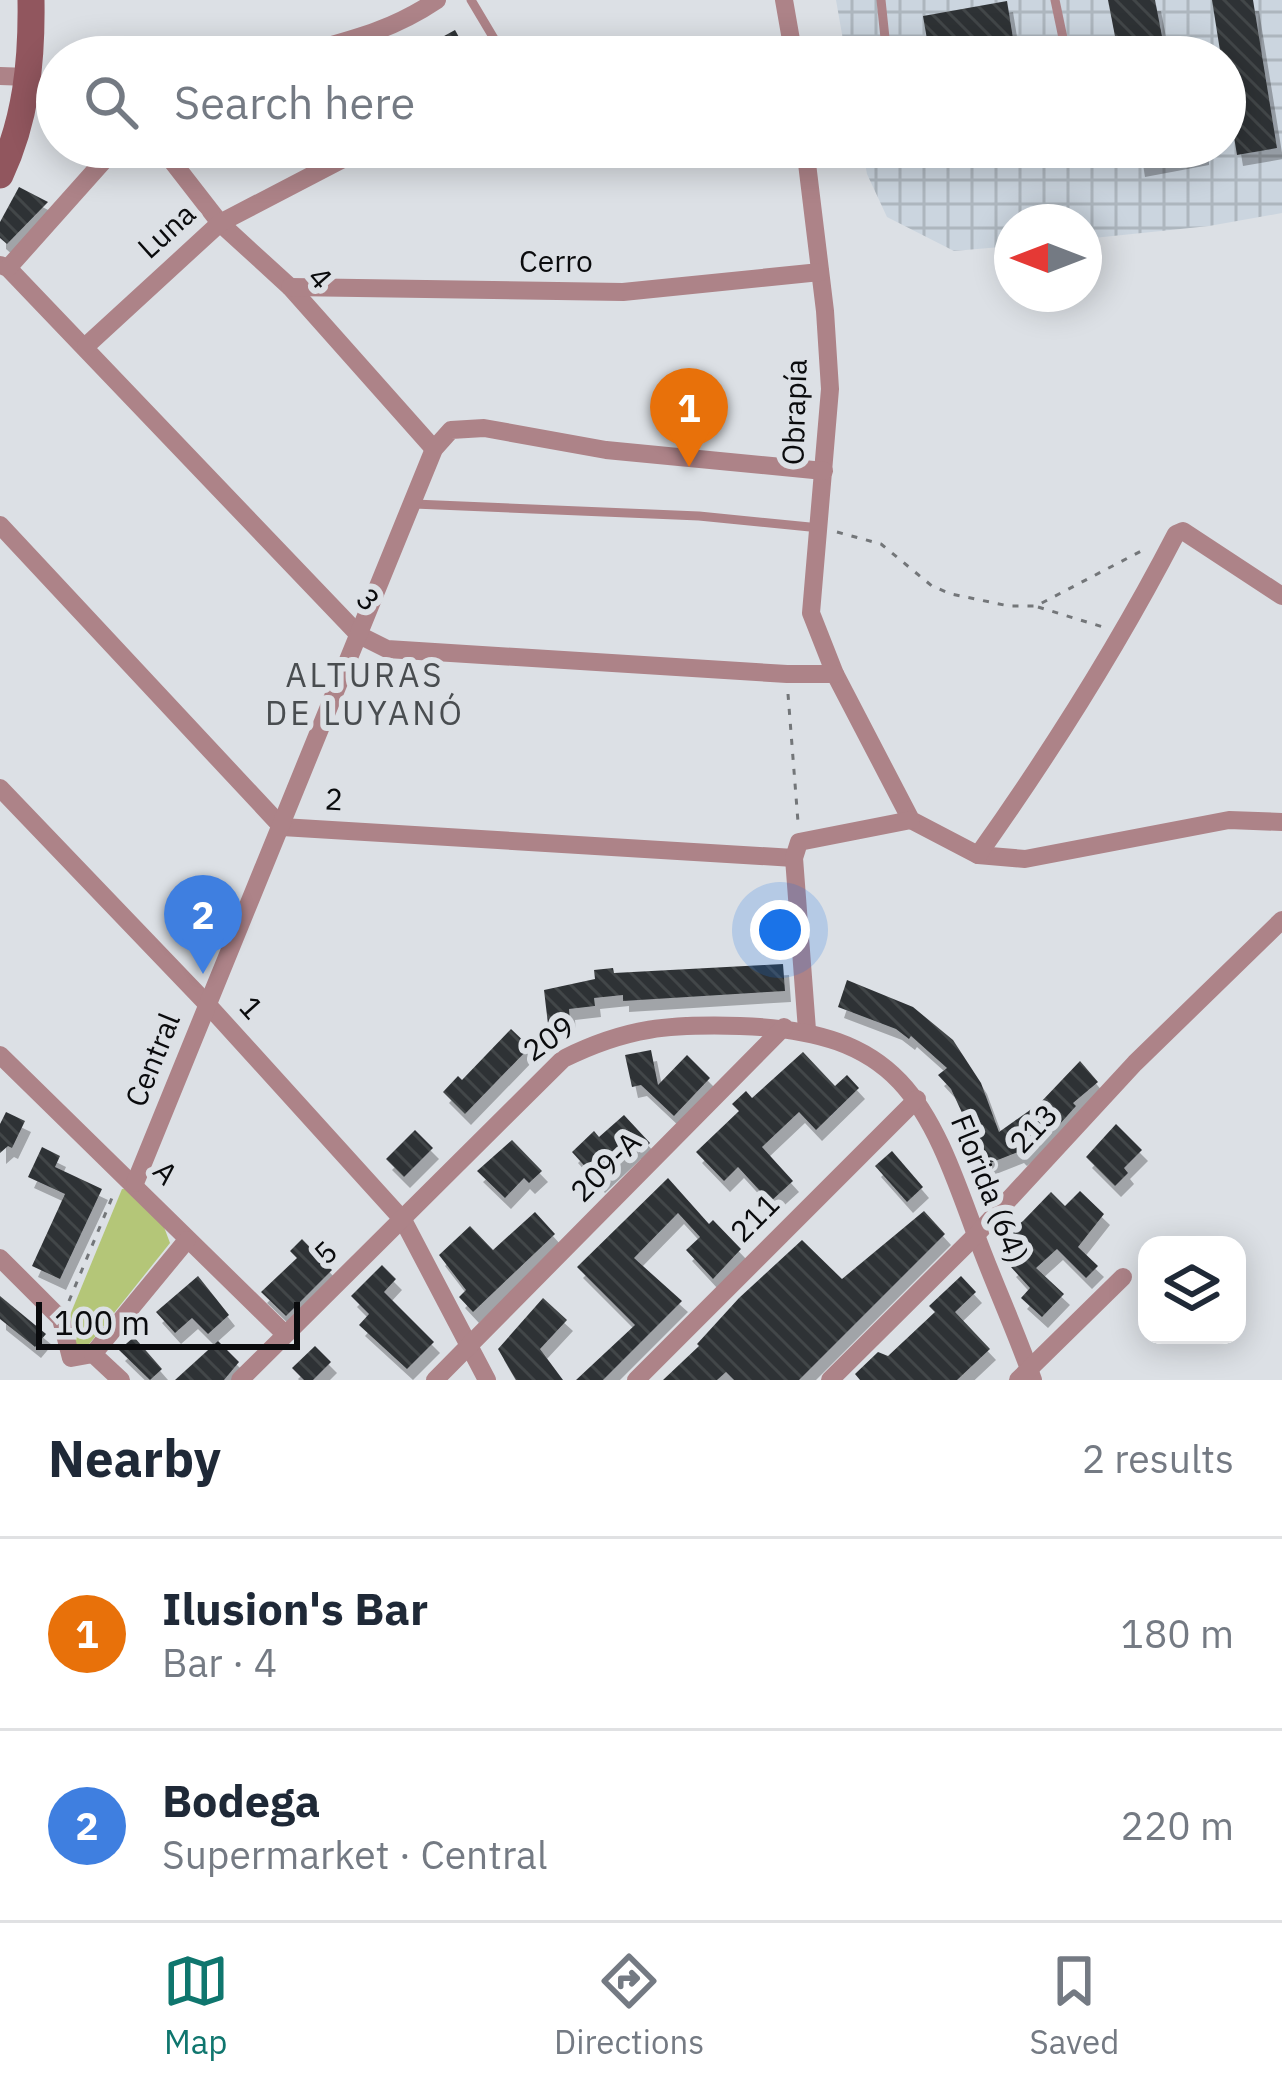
<!DOCTYPE html>
<html lang="en">
<head>
<meta charset="utf-8">
<style>
  :root { --surface:#fff; --page:#f6f6f7; --text:#1f2937; --muted:#747a83; --line:#e0e1e3; --accent:#0f766e }
  body { margin:0; font-family:"IBM Plex Sans",sans-serif; background:var(--page); color:var(--text) }
  .controls { position:absolute; right:36px; bottom:36px; display:grid; overflow:hidden; border-radius:24px; box-shadow:0 6px 30px #0003 }
  .controls button { width:108px; height:108px; display:grid; place-items:center; padding:0; border:0; border-bottom:3px solid var(--line); background:var(--surface); color:var(--text); font:60px sans-serif }
  .compass { position:absolute; left:994px; top:204px; width:108px; height:108px; border-radius:50%; background:var(--surface); box-shadow:0 6px 30px #0003; rotate:270deg }
  .scale { position:absolute; left:36px; bottom:30px; width:264px; box-sizing:border-box; padding-left:12px; border:6px solid #0a0b0d; border-top:0; font-size:33px; line-height:42px; white-space:nowrap; color:#0a0b0d; -webkit-text-stroke:9px #dce0e5; paint-order:stroke }
  .you { position:absolute; left:780px; top:930px; width:42px; height:42px; margin:-30px; border:9px solid #fff; border-radius:50%; background:#1a73e8; box-shadow:0 0 0 18px #1a73e833 }
  .badge { display:grid; place-items:center; width:78px; height:78px; border-radius:50%; background:var(--accent); color:#fff; font-size:39px; font-weight:700 }
  .pin { position:absolute; translate:-50% -99px; filter:drop-shadow(0 3px 6px #0008) }
  .pin::after { content:''; position:absolute; top:63px; width:42px; height:36px; background:inherit; clip-path:polygon(0 0,100% 0,50% 100%) }
  .list { margin:0; padding:0; list-style:none }
  h2 { display:flex; justify-content:space-between; align-items:center; height:156px; margin:0; padding:0 48px; font-size:51px }
  h2 small { font-size:39px; font-weight:400; color:var(--muted) }
  .list li { display:grid; grid-template-columns:78px 1fr auto; gap:36px; align-items:center; box-sizing:border-box; height:192px; padding:0 48px; border-top:3px solid var(--line) }
  .list b { display:block; font-size:45px; white-space:nowrap }
  .list p { margin:0; font-size:39px; white-space:nowrap; color:var(--muted) }
  .list em { font-size:39px; font-style:normal; color:var(--muted) }
  .icon { flex:none; width:66px; height:66px; fill:none; stroke:currentColor; stroke-width:2; stroke-linecap:round; stroke-linejoin:round }
  .map { position:relative; flex:none; width:1282px; height:1380px; overflow:hidden }
  .search { position:absolute; background:var(--surface); box-shadow:0 6px 30px #0003; left:36px; right:36px; top:36px; height:132px; display:flex; align-items:center; gap:30px; box-sizing:border-box; padding:0 42px; border-radius:66px; color:var(--muted); font-size:45px }
  .sheet { height:540px; background:var(--surface) }
  nav { display:flex; justify-content:space-around; align-items:center; box-sizing:border-box; height:168px; border-top:3px solid var(--line); background:var(--surface); font-size:33px; color:var(--muted) }
  nav a { display:grid; justify-items:center; gap:6px }
  nav .on { color:var(--accent) }
  .map>svg:first-child { display:block }
  .industrial { fill:url(#industrial-grid) }
  .green { fill:#b4c678 }
  .building { fill:url(#building-back-hatch); filter:url(#shadow) }
  .lines { fill:none; stroke-linecap:round; stroke-linejoin:round }
  .path { stroke:#737679; stroke-width:3; stroke-dasharray:6 9; stroke-linecap:butt }
  .lane { stroke:#ad8388; stroke-width:9 }
  .street { stroke:#ad8388; stroke-width:18 }
  .secondary { stroke:#91565e; stroke-width:27 }
  .labels { text-anchor:middle; stroke-width:12; stroke-linejoin:round; paint-order:stroke }
  .street-label { font-size:30px; fill:#0a0b0d; stroke:#dce0e5 }
  .neighbourhood-label { font-size:33px; letter-spacing:3px; fill:#494d50; stroke:#dce0e5 }
</style>
</head>
<body>
<div class="map">
<svg width="1282" height="1380" viewBox="0 0 1282 1380">
  <defs>
    <pattern id="industrial-grid" width="8" height="8" patternUnits="userSpaceOnUse" patternTransform="scale(3)"><rect width="8" height="8" fill="#cbd5df"/><path d="M0 4h8M4 0v8" fill="none" stroke="#adb6be"/></pattern>
    <pattern id="building-back-hatch" width="6" height="6" patternUnits="userSpaceOnUse" patternTransform="scale(3)"><rect width="6" height="6" fill="#2f3235"/><path d="M-1 5l2 2M0 0l6 6M5-1l2 2" fill="none" stroke="#434648"/></pattern>
    <filter id="shadow"><feDropShadow dx="6" dy="11" stdDeviation="0" flood-color="#0004"/></filter>
  </defs>
  <rect width="100%" height="100%" fill="#dce0e5"/>
  <path class="industrial" d="M 836,0 L 1282,0 L 1282,213 L 1209,226 L 1084,239 L 1084,222 L 1012,222 L 1012,246 L 954,251 L 887,217 L 867,174 L 862,147 L 1225,147 L 1225,57 L 846,57 Z"/>
  <path class="green" d="M 131,1188 L 161,1219 L 170,1243 L 86,1348 L 75,1347 L 70,1315 L 122,1189 Z"/>
  <g class="building">
    <path d="M 1108,0 L 1155,0 L 1166,57 L 1119,57 Z"/>
    <path d="M 1212,0 L 1253,0 L 1277,148 L 1237,155 L 1225,82 L 1225,57 L 1221,57 Z"/>
    <path d="M 1007,1 L 1016,57 L 930,57 L 923,16 Z"/>
    <path d="M 455,30 L 470,57 L 406,57 Z"/>
    <path d="M 1136,147 L 1203,147 L 1203,154 L 1139,166 Z"/>
    <path d="M 19,187 L 48,202 L 7,244 L 0,238 L 0,222 Z"/>
    <path d="M 783,964 L 785,991 L 623,1001 L 623,995 L 594,998 L 595,1006 L 569,1009 L 570,1021 L 548,1024 L 544,990 L 595,979 L 594,970 L 613,968 L 614,973 Z"/>
    <path d="M 847,980 L 913,1007 L 953,1040 L 981,1083 L 999,1132 L 1040,1103 L 1080,1061 L 1098,1082 L 1073,1103 L 1076,1106 L 1059,1125 L 1021,1155 L 1018,1152 L 980,1167 L 964,1117 L 951,1089 L 938,1075 L 947,1068 L 911,1036 L 909,1039 L 896,1029 L 838,1007 Z"/>
    <path d="M 511,1029 L 530,1047 L 465,1114 L 443,1092 L 458,1076 L 462,1080 Z"/>
    <path d="M 651,1050 L 658,1085 L 687,1055 L 710,1078 L 674,1116 L 641,1085 L 632,1087 L 625,1055 Z"/>
    <path d="M 803,1052 L 835,1086 L 847,1075 L 859,1088 L 816,1130 L 799,1112 L 762,1147 L 793,1181 L 770,1202 L 738,1167 L 724,1181 L 696,1152 L 739,1111 L 732,1104 L 746,1091 L 752,1098 Z"/>
    <path d="M 6,1112 L 25,1121 L 12,1148 L 8,1146 L 0,1153 L 0,1124 Z"/>
    <path d="M 624,1115 L 650,1143 L 640,1153 L 635,1148 L 599,1182 L 572,1152 L 594,1131 L 599,1137 Z"/>
    <path d="M 1116,1124 L 1142,1150 L 1124,1168 L 1128,1173 L 1115,1186 L 1086,1157 Z"/>
    <path d="M 415,1130 L 433,1148 L 404,1177 L 386,1159 Z"/>
    <path d="M 512,1140 L 542,1171 L 529,1183 L 524,1178 L 505,1198 L 477,1171 Z"/>
    <path d="M 42,1147 L 60,1156 L 55,1167 L 102,1189 L 60,1279 L 32,1266 L 65,1194 L 28,1177 Z"/>
    <path d="M 892,1151 L 923,1187 L 907,1202 L 875,1166 Z"/>
    <path d="M 668,1178 L 709,1224 L 713,1220 L 741,1249 L 713,1279 L 686,1250 L 700,1237 L 678,1213 L 634,1258 L 682,1301 L 603,1380 L 576,1380 L 635,1325 L 577,1267 Z"/>
    <path d="M 1080,1191 L 1104,1214 L 1078,1247 L 1098,1266 L 1086,1278 L 1057,1249 L 1036,1268 L 1064,1294 L 1042,1317 L 1021,1298 L 1030,1288 L 1010,1266 L 1016,1261 L 998,1239 L 1023,1221 L 1051,1192 L 1065,1206 Z"/>
    <path d="M 924,1211 L 945,1234 L 799,1380 L 734,1380 L 726,1372 L 717,1380 L 663,1380 L 699,1346 L 697,1344 L 739,1298 L 802,1240 L 842,1279 Z"/>
    <path d="M 535,1212 L 555,1234 L 473,1312 L 459,1297 L 466,1290 L 439,1255 L 470,1226 L 493,1250 Z"/>
    <path d="M 302,1239 L 332,1270 L 286,1316 L 261,1292 L 297,1258 L 290,1251 Z"/>
    <path d="M 382,1265 L 396,1279 L 384,1292 L 434,1342 L 407,1369 L 359,1325 L 369,1314 L 351,1296 Z"/>
    <path d="M 198,1276 L 229,1315 L 208,1334 L 192,1318 L 175,1333 L 156,1312 Z"/>
    <path d="M 961,1276 L 976,1292 L 955,1312 L 990,1349 L 957,1380 L 860,1380 L 855,1374 L 878,1352 L 888,1356 L 935,1312 L 929,1306 Z"/>
    <path d="M 0,1296 L 46,1334 L 35,1347 L 0,1319 Z"/>
    <path d="M 543,1298 L 567,1320 L 540,1349 L 563,1380 L 516,1380 L 498,1349 Z"/>
    <path d="M 134,1337 L 162,1369 L 150,1380 L 119,1350 Z"/>
    <path d="M 218,1341 L 239,1362 L 224,1380 L 175,1380 Z"/>
    <path d="M 315,1346 L 331,1362 L 313,1380 L 304,1380 L 292,1368 Z"/>
  </g>
  <g class="lines">
    <g class="path">
      <path d="M 837,532 L 881,544 L 932,586 L 951,594 L 1009,606 L 1036,606 L 1147,548"/>
      <path d="M 1038,607 L 1103,627"/>
      <path d="M 788,694 L 798,822"/>
      <path d="M 69,1301 L 114,1193"/>
    </g>
    <g class="lane">
      <path d="M 471,0 L 505,57"/>
      <path d="M 881,0 L 887,57"/>
      <path d="M 1055,0 L 1067,57"/>
      <path d="M 896,147 L 896,148"/>
      <path d="M 1086,147 L 1087,151"/>
      <path d="M 414,504 L 699,516 L 820,528"/>
    </g>
    <g class="street">
      <path d="M 784,0 L 794,57"/>
      <path d="M 289,57 C 345,41 388,33 437,0"/>
      <path d="M 0,76 L 29,77"/>
      <path d="M 161,147 L 220,223 L 290,287 L 434,449"/>
      <path d="M 805,147 L 825,311 L 830,389 L 811,613 L 835,674 L 911,820 L 978,855 L 1025,859 L 1229,820 L 1282,822"/>
      <path d="M 0,265 L 8,268 L 359,635 L 387,649 L 787,674 L 835,674"/>
      <path d="M 8,268 L 116,147"/>
      <path d="M 290,287 L 623,292 L 820,272"/>
      <path d="M 86,346 L 220,223 L 366,147"/>
      <path d="M 0,525 L 282,827 L 794,858"/>
      <path d="M 0,788 L 208,1005 L 403,1220 L 487,1380"/>
      <path d="M 978,855 C 1051,752 1118,646 1176,534 L 1183,531 L 1282,596"/>
      <path d="M 807,1030 L 794,858 L 799,842 L 911,820"/>
      <path d="M 0,1055 L 285,1334"/>
      <path d="M 135,1183 L 434,449 L 451,430 L 484,428 L 606,450 L 824,471"/>
      <path d="M 0,1258 L 61,1319 L 71,1358 L 93,1354 L 121,1380"/>
      <path d="M 93,1354 L 187,1240"/>
      <path d="M 240,1380 L 563,1059 C 627,1027 670,1024 740,1026 C 900,1031 927,1099 976,1235 C 994,1284 1016,1331 1033,1380"/>
      <path d="M 435,1380 L 784,1027"/>
      <path d="M 636,1380 L 917,1099"/>
      <path d="M 830,1380 L 976,1235 L 1135,1063 L 1282,920"/>
      <path d="M 1018,1380 L 1123,1277"/>
    </g>
    <path class="secondary" d="M 0,175 C 26,120 32,61 31,0"/>
  </g>
  <g class="labels">
    <g class="street-label">
      <text transform="translate(167 231) rotate(-42)" y="10">Luna</text>
      <text x="556" y="272">Cerro</text>
      <text transform="translate(320 278) rotate(49)" y="10">4</text>
      <text transform="translate(795 412) rotate(-88)" y="10">Obrapía</text>
      <text transform="translate(368 600) rotate(44)" y="10">3</text>
      <text transform="translate(334 800) rotate(4)" y="10">2</text>
      <text transform="translate(251 1008) rotate(48)" y="10">1</text>
      <text transform="translate(549 1039) rotate(-35)" y="10">209</text>
      <text transform="translate(153 1060) rotate(-68)" y="10">Central</text>
      <text transform="translate(1034 1129) rotate(-47)" y="10">213</text>
      <text transform="translate(606 1167) rotate(-45)" y="10">209-A</text>
      <text transform="translate(165 1173) rotate(47)" y="10">A</text>
      <text transform="translate(989 1189) rotate(68)" y="10">Florida (64)</text>
      <text transform="translate(755 1218) rotate(-45)" y="10">211</text>
      <text transform="translate(326 1253) rotate(-44)" y="10">5</text>
    </g>
    <g class="neighbourhood-label">
      <text x="365" y="687">ALTURAS<tspan x="365" dy="38">DE LUYANÓ</tspan></text>
    </g>
  </g>
</svg>
<div class="controls">
<button><svg class="icon" aria-label="layers" viewBox="0 0 24 24"><path d="M12 4l9 5-9 5-9-5zM3 14l9 5 9-5"/></svg></button>
</div>
<svg class="compass" viewBox="-18 -18 36 36"><path d="M0-13l5 13h-10z" fill="#e53935"/><path d="M0 13l5-13h-10z" fill="#747a83"/></svg>
<div class="scale">100 m</div>
<div class="you"></div>
<div class="pin badge" style="left:689px;top:467px;background:#e8710a">1</div>
<div class="pin badge" style="left:203px;top:974px;background:#3f7fe0">2</div>
<div class="search"><svg class="icon" aria-label="search" viewBox="0 0 24 24"><circle cx="10" cy="10" r="6"/><path d="M15 15l6 6"/></svg>Search here</div>
</div>
<section class="sheet">
<h2>Nearby<small>2 results</small></h2>
<ul class="list">
<li><span class="badge" style="background:#e8710a">1</span><div><b>Ilusion's Bar</b><p>Bar · 4</p></div><em>180 m</em></li>
<li><span class="badge" style="background:#3f7fe0">2</span><div><b>Bodega</b><p>Supermarket · Central</p></div><em>220 m</em></li>
</ul>
</section>
<nav>
<a class="on"><svg class="icon" aria-label="map" viewBox="0 0 24 24"><path d="M3 6l6-2 6 2 6-2v14l-6 2-6-2-6 2zM9 4v14M15 6v14"/></svg>Map</a>
<a><svg class="icon" aria-label="directions" viewBox="0 0 24 24"><path d="M12 3l9 9-9 9-9-9zM9 14v-3h6M13 9l2 2-2 2"/></svg>Directions</a>
<a><svg class="icon" aria-label="saved" viewBox="0 0 24 24"><path d="M7 4h10v16l-5-4-5 4z"/></svg>Saved</a>
</nav>
</body>
</html>
